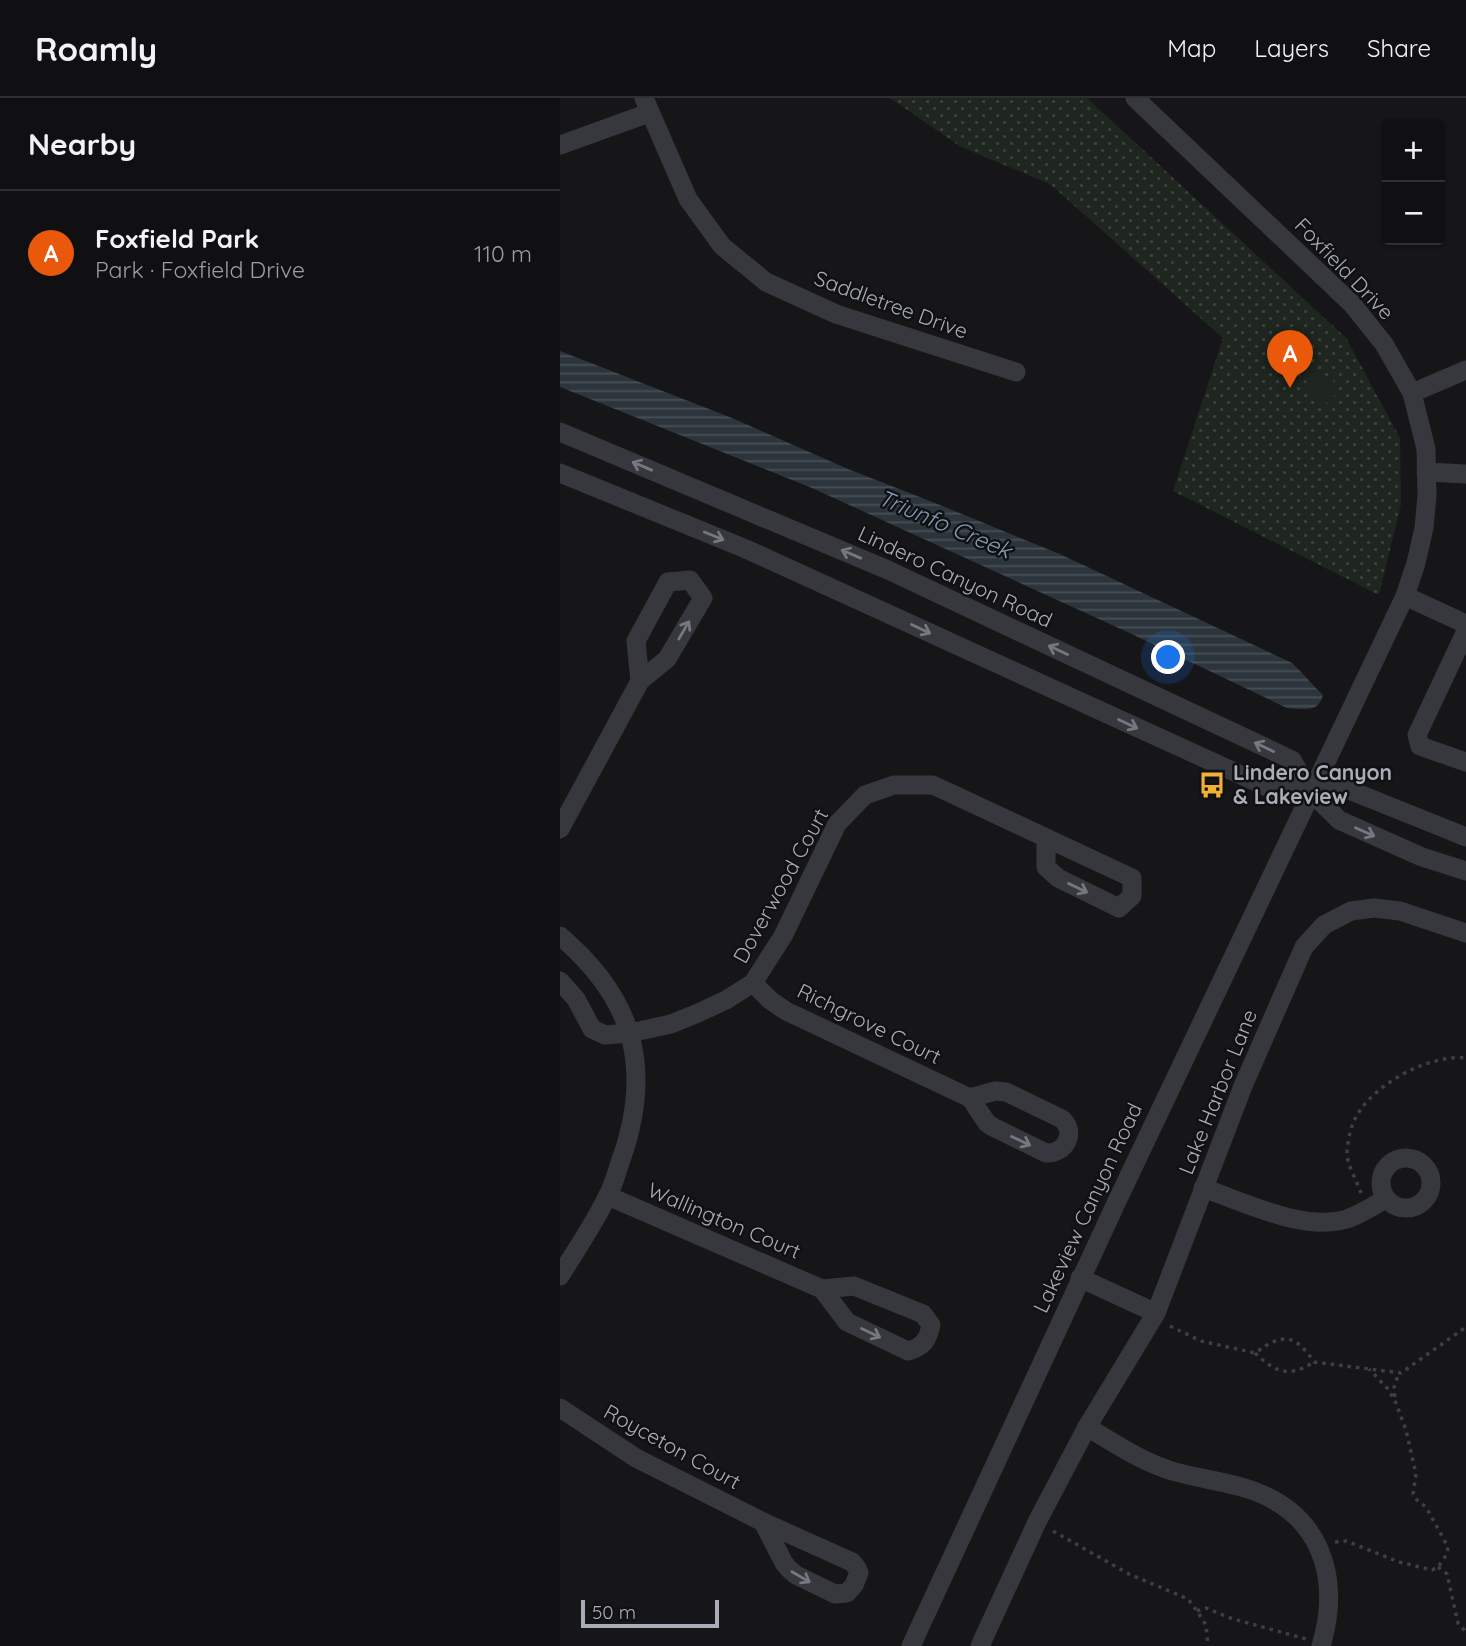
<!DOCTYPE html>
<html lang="en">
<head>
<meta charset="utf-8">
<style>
  :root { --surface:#101012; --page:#1e1e20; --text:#f1f3f6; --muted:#9c9d9f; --line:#303032; --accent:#ea580c }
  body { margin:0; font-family:Quicksand,sans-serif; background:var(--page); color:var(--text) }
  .controls { position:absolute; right:21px; top:21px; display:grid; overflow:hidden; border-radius:7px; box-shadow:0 2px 5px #0004 }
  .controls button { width:63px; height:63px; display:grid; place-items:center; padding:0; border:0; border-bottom:2px solid var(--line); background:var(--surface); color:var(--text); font:35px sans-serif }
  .scale { position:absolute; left:21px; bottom:18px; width:138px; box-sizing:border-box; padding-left:7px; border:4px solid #a8adb8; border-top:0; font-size:19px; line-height:24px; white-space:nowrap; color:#a8adb8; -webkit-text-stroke:5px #111113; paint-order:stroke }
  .you { position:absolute; left:609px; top:560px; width:24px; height:24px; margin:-18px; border:5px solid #fff; border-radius:50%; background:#1a73e8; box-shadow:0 0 0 10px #1a73e833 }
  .badge { display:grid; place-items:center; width:46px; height:46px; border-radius:50%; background:var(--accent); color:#fff; font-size:23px; font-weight:700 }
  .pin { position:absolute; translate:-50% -58px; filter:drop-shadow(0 2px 4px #0008) }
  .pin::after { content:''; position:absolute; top:37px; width:24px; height:21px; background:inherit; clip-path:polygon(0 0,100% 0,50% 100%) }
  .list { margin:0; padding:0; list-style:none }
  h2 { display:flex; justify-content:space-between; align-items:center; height:91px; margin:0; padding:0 28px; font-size:30px }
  h2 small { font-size:23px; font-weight:400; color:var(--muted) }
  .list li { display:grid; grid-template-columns:46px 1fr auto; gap:21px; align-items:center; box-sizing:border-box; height:126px; padding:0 28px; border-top:2px solid var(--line) }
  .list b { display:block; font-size:26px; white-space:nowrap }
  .list p { margin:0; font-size:23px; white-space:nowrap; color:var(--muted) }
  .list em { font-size:23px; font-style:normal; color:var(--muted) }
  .map { position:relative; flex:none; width:906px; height:1548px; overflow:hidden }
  header { display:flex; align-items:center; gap:42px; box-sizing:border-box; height:98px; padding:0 35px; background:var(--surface); border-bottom:2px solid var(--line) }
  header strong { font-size:33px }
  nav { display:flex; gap:38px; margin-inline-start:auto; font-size:24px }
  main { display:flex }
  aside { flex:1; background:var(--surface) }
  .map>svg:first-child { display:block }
  .grass { fill:url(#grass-dots) }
  .garden { fill:#1e261f }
  .water { fill:url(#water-rules) }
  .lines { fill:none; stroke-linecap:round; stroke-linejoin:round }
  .path { stroke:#3d3f44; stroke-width:3.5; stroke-dasharray:3.5 5; stroke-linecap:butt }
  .minor { stroke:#37383d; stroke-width:19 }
  .oneway { stroke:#757881 }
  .labels { text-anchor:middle; stroke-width:5; stroke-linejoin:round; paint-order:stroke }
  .street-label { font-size:21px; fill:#a8adb8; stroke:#111113 }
  .poi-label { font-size:21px; font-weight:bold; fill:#a8adb8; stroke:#111113; text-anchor:start }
  .water-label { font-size:23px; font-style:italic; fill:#7f9bb3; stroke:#111113 }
</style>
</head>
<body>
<header>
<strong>Roamly</strong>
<nav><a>Map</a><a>Layers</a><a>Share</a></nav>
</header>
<main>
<aside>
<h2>Nearby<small></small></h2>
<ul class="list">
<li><span class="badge">A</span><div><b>Foxfield Park</b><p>Park · Foxfield Drive</p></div><em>110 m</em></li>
</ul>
</aside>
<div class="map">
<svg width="906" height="1548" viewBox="0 0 906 1548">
  <defs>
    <pattern id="grass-dots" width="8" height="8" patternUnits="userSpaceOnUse" patternTransform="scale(1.75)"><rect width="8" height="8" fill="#1e261f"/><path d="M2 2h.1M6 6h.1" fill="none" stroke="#3c433d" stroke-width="1.8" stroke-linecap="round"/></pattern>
    <pattern id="water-rules" width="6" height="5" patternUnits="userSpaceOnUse" patternTransform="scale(1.75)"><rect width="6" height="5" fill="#2c353c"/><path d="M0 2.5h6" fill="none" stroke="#485056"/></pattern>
  </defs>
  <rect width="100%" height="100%" fill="#161618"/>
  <path class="grass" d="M 330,0 L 527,0 L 786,240 L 840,340 L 841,406 L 819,497 L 613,393 L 663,240 L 490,86 L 401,49 Z"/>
  <path class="garden" d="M 756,273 C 766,278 775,280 778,291 L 773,300 L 762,309 L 744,280 Z"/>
  <path class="water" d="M 0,253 L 172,320 L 288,371 L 375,405 L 502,457 L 732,565 C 743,575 752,587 763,597 C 759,615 743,611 727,610 L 563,532 L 252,390 L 0,289 Z"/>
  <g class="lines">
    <g class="path">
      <path d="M 801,1095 C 797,1083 787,1067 787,1055 C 788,1040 791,1026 799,1014 C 818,984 871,956 906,960"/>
      <path d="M 610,1228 L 641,1243 L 695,1255 C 723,1235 734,1235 754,1264 L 841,1275 L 906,1229"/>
      <path d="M 695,1255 C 716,1275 729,1280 754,1264"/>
      <path d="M 835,1299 C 833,1289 834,1284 841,1275"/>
      <path d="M 493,1433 L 569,1476 L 628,1501 L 637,1513 L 646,1527 L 648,1548"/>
      <path d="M 775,1444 L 786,1443 L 839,1464 L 872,1472 L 878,1469 L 887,1456 L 888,1449 L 866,1409 L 857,1402 L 853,1396 L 856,1376 L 846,1332 L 836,1305 L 828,1291 L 809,1271"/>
      <path d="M 878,1469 L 887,1476 L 898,1525 L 906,1534"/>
      <path d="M 637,1513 L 646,1510 L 670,1520 L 746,1541"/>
    </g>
    <g class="minor">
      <path d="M 84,0 L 128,101 L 162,148 L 206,184 L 276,216 L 456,274"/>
      <path d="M 0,47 L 89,15"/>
      <path d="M 852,295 L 906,272"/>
      <path d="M 0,334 L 328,472 L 732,662 L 751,694 L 779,722 L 862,759 L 906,773"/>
      <path d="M 866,374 L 906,376"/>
      <path d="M 0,375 L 186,451 L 714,692 L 751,694 L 789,692 L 906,739"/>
      <path d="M 845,498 L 906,526"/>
      <path d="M 906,533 L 857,637 L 860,648 L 906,664"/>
      <path d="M 0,731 L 80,583 L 107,561 L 143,500 L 130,482 L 108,484 L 76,543 L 80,583"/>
      <path d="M 0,838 C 73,900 93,968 62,1059 C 57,1072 54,1087 47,1099 C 34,1126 16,1152 0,1178"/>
      <path d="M 0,883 L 16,901 L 32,931 L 45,937 L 70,935 L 111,926 L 138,915 L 166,902 L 193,885 L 223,838 L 277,726 L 305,697 L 334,687 L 373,687 L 572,780 L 572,798 L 559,810 L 498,780 L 486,769 L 486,740"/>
      <path d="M 193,885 L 210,902 L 226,913 L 410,1000 L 427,1025 L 433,1029 L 486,1055 C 505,1056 517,1035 502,1021 L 446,994 L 435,993 L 410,1000"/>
      <circle cx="846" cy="1085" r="25"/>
      <path d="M 643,1090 C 684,1104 743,1134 787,1121 C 801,1116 814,1108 826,1100"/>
      <path d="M 48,1098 L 262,1191 L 294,1188 L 363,1216 L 371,1227 C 368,1242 363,1249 348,1253 L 287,1224 L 262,1191"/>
      <path d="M 520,1180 L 596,1215"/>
      <path d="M 0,1310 L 76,1360 L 203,1424 L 292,1464 L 297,1470 L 299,1475 L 294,1487 L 287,1495 L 275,1496 L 236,1477 L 229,1471 L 224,1465 L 203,1424"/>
      <path d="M 527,1329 C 554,1345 582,1364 612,1373 C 636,1380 662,1383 685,1390 C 760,1413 782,1477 761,1548"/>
      <path d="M 351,1548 L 558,1101 L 845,498 L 856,465 L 864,430 L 867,398 L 866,351 L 852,295 L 824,246 L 792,206 L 575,0"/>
      <path d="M 420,1548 L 477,1424 L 527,1329 L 596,1215 L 683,988 L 744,849 L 764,827 L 791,813 L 814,810 L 840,813 L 906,835"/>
    </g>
  </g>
  <defs><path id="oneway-shaft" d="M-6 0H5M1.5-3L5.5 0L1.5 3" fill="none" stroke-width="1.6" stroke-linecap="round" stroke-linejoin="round" transform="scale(1.75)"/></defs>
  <g class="oneway">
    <use href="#oneway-shaft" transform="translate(82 368) rotate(-157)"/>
    <use href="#oneway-shaft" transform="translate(154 438) rotate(22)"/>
    <use href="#oneway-shaft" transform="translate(291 456) rotate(-157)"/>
    <use href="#oneway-shaft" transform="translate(361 531) rotate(25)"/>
    <use href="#oneway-shaft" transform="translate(124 532) rotate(-60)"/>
    <use href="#oneway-shaft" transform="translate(498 552) rotate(-155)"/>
    <use href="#oneway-shaft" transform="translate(568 626) rotate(25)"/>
    <use href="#oneway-shaft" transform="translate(704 649) rotate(-155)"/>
    <use href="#oneway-shaft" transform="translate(805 734) rotate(24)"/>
    <use href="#oneway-shaft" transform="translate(518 790) rotate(26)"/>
    <use href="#oneway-shaft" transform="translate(461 1043) rotate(26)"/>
    <use href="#oneway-shaft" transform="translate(311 1235) rotate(26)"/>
    <use href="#oneway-shaft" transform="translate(241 1479) rotate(30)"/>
  </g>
  <defs>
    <g id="bus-bare" transform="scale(2.1)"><path d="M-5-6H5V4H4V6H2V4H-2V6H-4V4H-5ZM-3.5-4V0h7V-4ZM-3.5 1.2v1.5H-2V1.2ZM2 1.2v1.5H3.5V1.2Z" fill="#f2b134" stroke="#111113" stroke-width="2.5" paint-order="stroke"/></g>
  </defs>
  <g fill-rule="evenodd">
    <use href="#bus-bare" x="652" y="687"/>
  </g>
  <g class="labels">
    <g class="street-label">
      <text transform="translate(784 171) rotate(46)" y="7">Foxfield Drive</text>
      <text transform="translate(331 207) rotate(20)" y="7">Saddletree Drive</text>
      <text transform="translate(395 479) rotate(25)" y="7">Lindero Canyon Road</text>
      <text transform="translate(221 788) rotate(-61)" y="7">Doverwood Court</text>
      <text transform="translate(309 926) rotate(26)" y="7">Richgrove Court</text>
      <text transform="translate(658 994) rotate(-68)" y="7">Lake Harbor Lane</text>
      <text transform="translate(528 1110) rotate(-65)" y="7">Lakeview Canyon Road</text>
      <text transform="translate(164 1123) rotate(23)" y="7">Wallington Court</text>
      <text transform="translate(112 1349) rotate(29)" y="7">Royceton Court</text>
    </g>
    <g class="poi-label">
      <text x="673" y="682">Lindero Canyon<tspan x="673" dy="24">&amp; Lakeview</tspan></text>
    </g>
    <g class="water-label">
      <text transform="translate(385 426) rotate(23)" y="8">Triunfo Creek</text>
    </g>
  </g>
</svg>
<div class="controls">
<button>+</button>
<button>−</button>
</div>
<div class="scale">50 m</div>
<div class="you"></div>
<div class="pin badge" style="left:730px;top:290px">A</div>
</div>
</main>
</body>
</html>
